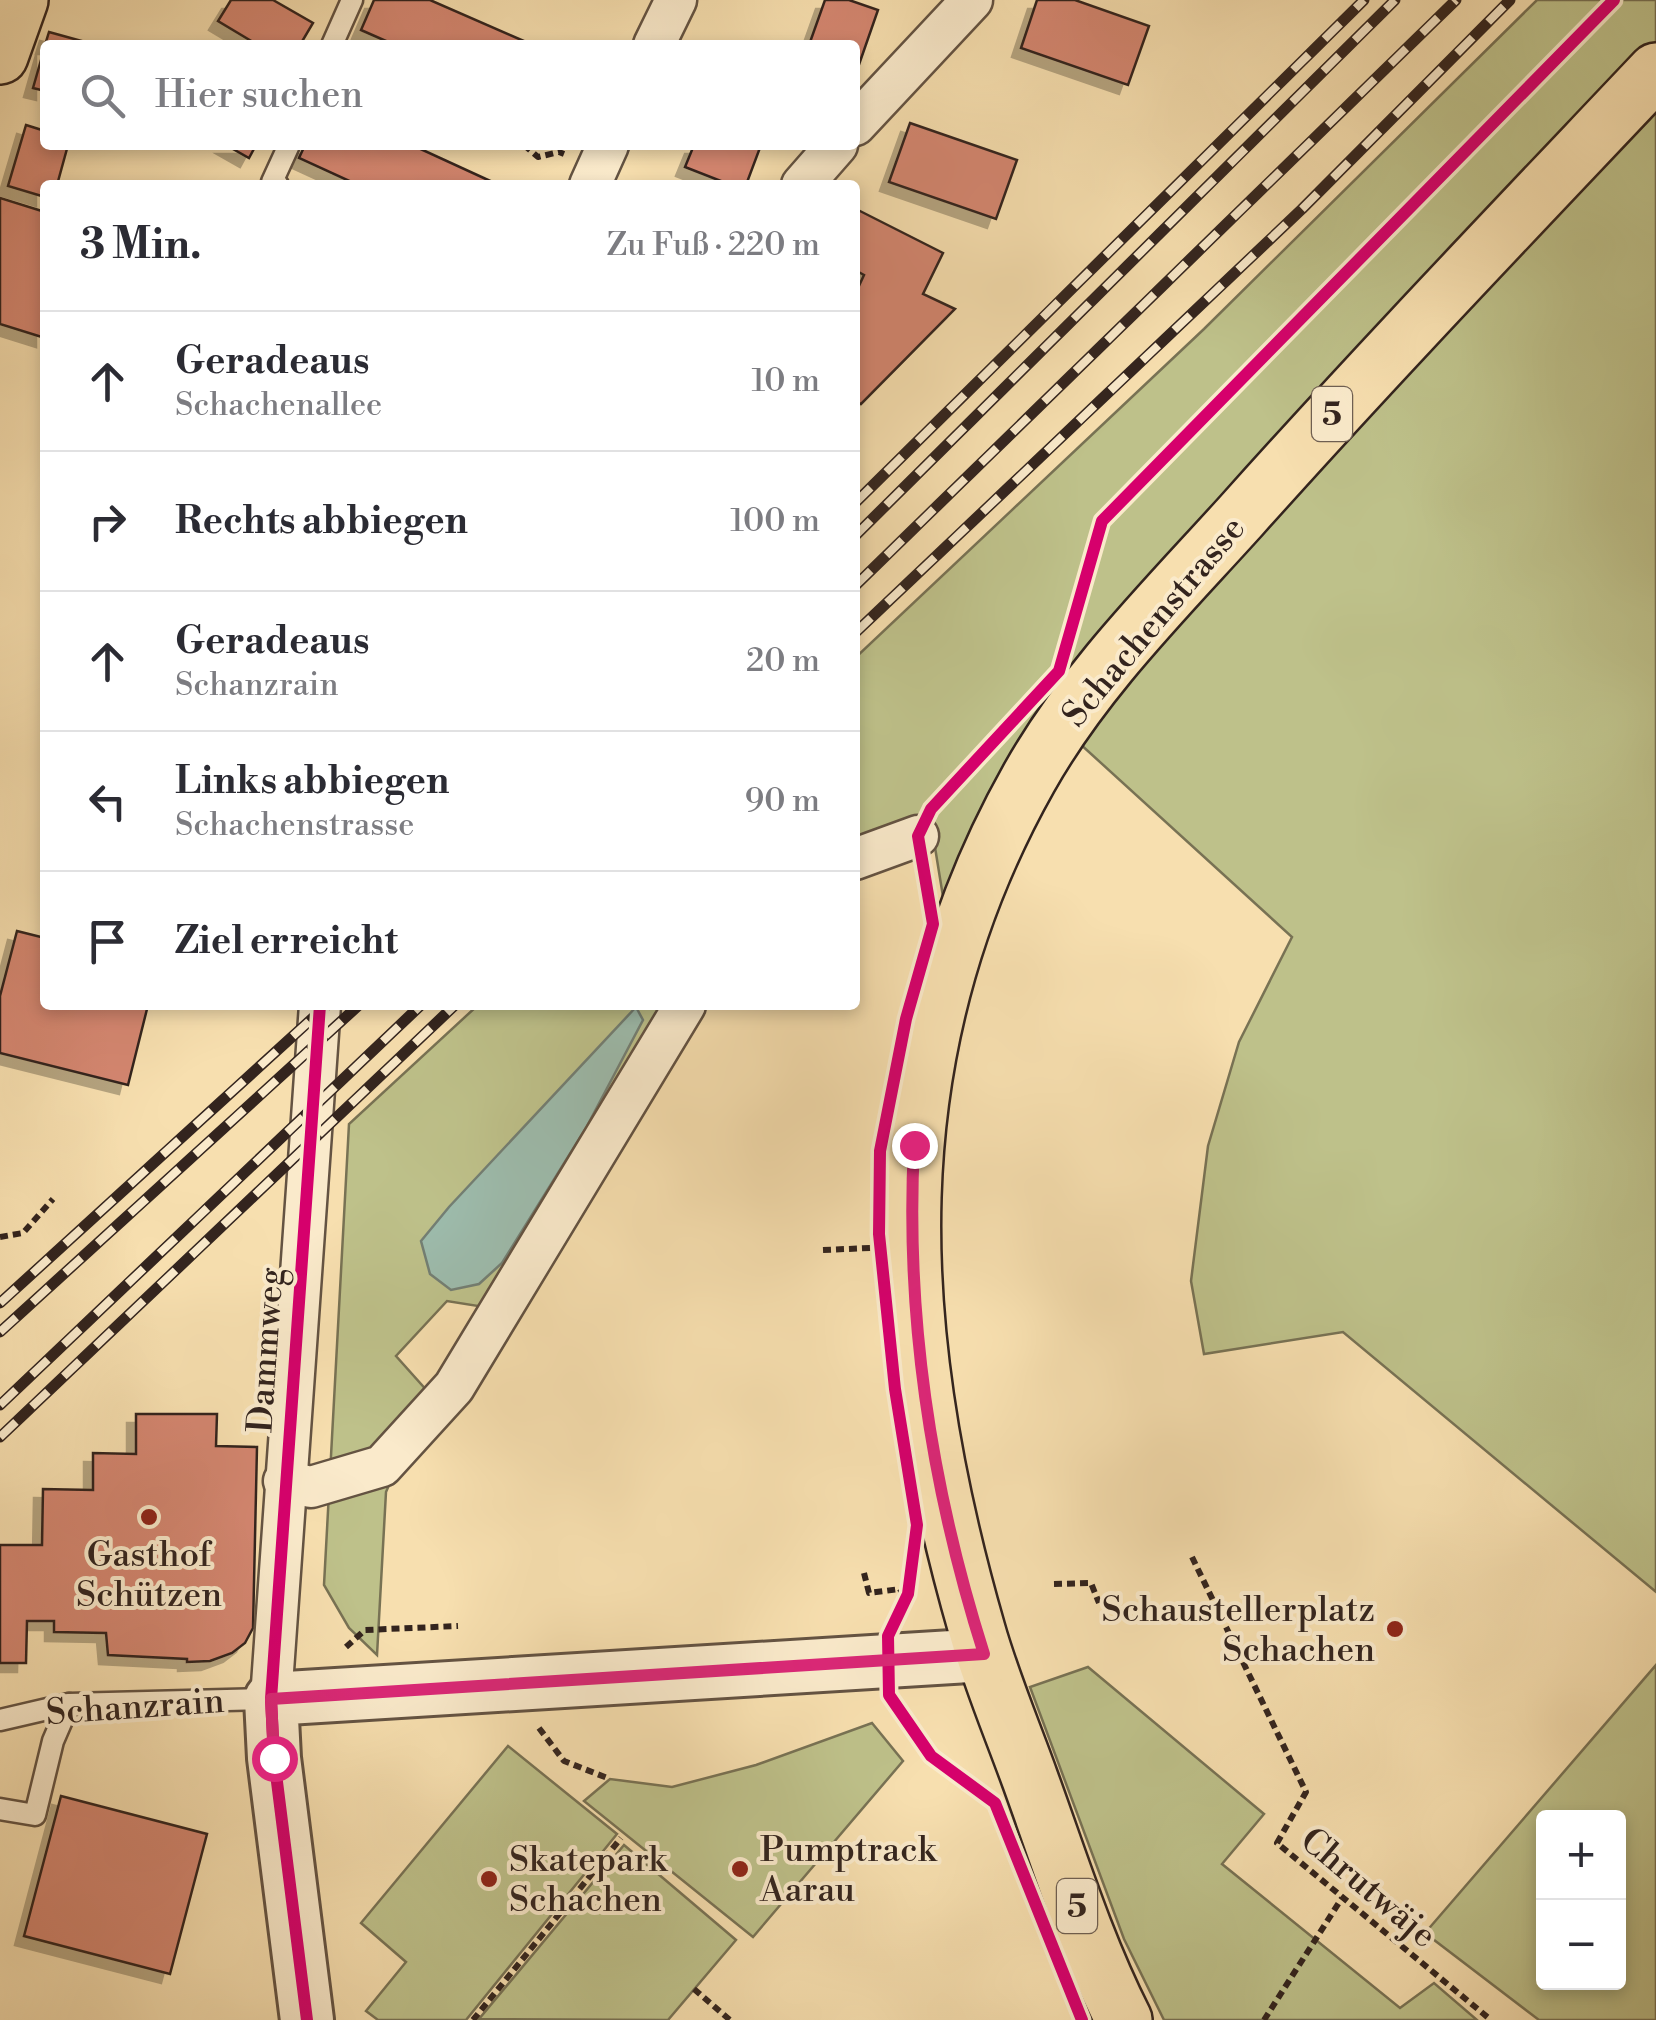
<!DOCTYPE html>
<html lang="de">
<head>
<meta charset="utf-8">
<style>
  :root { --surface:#fff; --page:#f2f2f3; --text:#2b2b33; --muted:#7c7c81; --line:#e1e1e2 }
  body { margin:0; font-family:"Libre Bodoni",serif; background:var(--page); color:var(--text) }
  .controls { position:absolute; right:30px; bottom:30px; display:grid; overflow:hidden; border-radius:10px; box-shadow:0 5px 15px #0003 }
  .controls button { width:90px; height:90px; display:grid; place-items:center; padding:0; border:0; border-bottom:2px solid var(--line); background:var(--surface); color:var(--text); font:50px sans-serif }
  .stop { position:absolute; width:30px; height:30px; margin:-22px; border:8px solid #db2777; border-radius:50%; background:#fff }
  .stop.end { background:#db2777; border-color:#fff; box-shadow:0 2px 10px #0008 }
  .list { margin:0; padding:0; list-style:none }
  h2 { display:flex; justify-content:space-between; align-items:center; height:130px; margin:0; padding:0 40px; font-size:42px }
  h2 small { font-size:32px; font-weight:400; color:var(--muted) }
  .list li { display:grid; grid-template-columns:65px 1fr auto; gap:30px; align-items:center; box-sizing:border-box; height:140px; padding:0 40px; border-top:2px solid var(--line) }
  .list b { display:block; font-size:38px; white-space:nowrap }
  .list p { margin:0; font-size:32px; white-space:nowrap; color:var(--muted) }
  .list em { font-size:32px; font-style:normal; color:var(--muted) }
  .icon { flex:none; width:55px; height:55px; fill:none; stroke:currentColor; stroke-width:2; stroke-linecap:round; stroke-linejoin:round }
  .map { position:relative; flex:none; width:1656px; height:2020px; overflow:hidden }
  .search { position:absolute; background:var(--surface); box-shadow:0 5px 15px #0003; left:40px; top:40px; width:820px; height:110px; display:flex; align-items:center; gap:25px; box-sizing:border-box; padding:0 35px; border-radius:10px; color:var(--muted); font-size:38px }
  .panel { position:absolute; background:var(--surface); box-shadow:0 5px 15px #0003; left:40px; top:180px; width:820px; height:830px; border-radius:10px }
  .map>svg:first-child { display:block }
  .green { fill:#bec18a; stroke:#787254; stroke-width:2.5; fill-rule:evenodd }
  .water { fill:#9dbcad; stroke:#737f74; stroke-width:2.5 }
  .building { fill:#d48670; stroke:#33241e; stroke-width:2.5; filter:url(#shadow) }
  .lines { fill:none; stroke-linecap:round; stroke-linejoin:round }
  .service-casing { stroke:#645342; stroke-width:25 }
  .minor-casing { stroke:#645342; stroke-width:45 }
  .tertiary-casing { stroke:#645342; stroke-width:58 }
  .primary-casing { stroke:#33241e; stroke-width:60 }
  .path { stroke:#33241e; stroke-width:6; stroke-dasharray:8 5; stroke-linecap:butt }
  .service { stroke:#faeacb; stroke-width:20 }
  .minor { stroke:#faeacb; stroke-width:40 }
  .tertiary { stroke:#faeacb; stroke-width:52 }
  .primary { stroke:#f7dfaf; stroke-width:55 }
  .rail-casing { stroke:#33241e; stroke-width:11 }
  .rail { stroke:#faeacb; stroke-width:8; stroke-dasharray:22; stroke-linecap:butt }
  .cycleway-casing { stroke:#faeacb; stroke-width:19 }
  .cycleway { stroke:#d6006c; stroke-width:12 }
  .route { stroke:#db2777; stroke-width:12 }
  .poi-dot { fill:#8f2418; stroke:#faeacb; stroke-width:4 }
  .labels { text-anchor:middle; stroke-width:8; stroke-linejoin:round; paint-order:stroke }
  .shield { fill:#faeacb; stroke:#6f5f52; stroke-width:2.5 }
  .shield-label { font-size:32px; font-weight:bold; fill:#33241e }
  .street-label { font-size:35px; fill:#33241e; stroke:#faeacb }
  .poi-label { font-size:35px; fill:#33241e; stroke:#faeacb; text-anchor:start }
</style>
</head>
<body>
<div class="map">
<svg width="1656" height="2020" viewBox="0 0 1656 2020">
  <defs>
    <filter id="shadow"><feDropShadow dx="-9" dy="9" stdDeviation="0" flood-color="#0004"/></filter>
  </defs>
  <rect width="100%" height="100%" fill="#f7dfaf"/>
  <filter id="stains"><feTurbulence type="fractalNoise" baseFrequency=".002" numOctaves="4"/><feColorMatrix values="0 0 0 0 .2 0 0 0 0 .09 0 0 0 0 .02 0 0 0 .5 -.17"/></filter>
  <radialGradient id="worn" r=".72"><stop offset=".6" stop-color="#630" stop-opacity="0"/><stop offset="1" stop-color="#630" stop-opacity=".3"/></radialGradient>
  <g class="green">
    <path d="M 1537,0 L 1656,0 L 1656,43 L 1190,538 L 945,909 L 933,835 L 855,849 L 855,658 L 1204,329 Z"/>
    <path d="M 1656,110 L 1656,1592 L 1343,1332 L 1204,1354 L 1191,1281 L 1208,1146 L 1239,1042 L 1292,937 L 1078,742 L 1170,620 Z"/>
    <path d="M 478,1005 L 671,1005 L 484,1307 L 447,1301 L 396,1356 L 429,1393 L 386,1492 L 377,1655 L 349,1628 L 324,1585 L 349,1124 Z"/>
    <path d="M 1656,1665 L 1656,2020 L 1539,2020 L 1425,1933 ZM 1544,1818 L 1618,1818 L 1618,1982 L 1544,1982 Z"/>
    <path d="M 1088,1667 L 1264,1814 L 1222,1864 L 1400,2008 L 1434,1983 L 1477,2020 L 1164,2020 L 1124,1939 L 1030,1687 Z"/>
    <path d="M 872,1723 L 903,1761 L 753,1937 L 584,1801 L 610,1779 L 672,1787 L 756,1765 Z"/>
    <path d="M 508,1746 L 617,1834 L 466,2020 L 378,2020 L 366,2011 L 406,1962 L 361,1923 Z"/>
    <path d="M 624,1845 L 736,1940 L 668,2020 L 479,2019 Z"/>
  </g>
  <path class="water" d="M 636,1007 L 643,1020 L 586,1128 L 502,1263 L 479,1284 L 451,1290 L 430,1274 L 421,1241 L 449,1207 Z"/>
  <g class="building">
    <path d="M 231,0 L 273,0 L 313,23 L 300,45 L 258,45 L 218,21 Z"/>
    <path d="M 374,0 L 430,0 L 533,45 L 395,45 L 361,30 Z"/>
    <path d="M 825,0 L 849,0 L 878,10 L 855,76 L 855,45 L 809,45 Z"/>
    <path d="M 1037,0 L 1075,0 L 1149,26 L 1128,85 L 1021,48 Z"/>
    <path d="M 49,32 L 96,45 L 45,45 Z"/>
    <path d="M 45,46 L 45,91 L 33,88 Z"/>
    <path d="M 910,123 L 1017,160 L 996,219 L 889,182 Z"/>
    <path d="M 26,125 L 45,131 L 45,145 L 68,145 L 57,185 L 45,185 L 45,197 L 8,186 Z"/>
    <path d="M 226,145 L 256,145 L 249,158 Z"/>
    <path d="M 305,145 L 412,145 L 499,185 L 358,185 L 299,158 Z"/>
    <path d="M 694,145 L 761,145 L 746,185 L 731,185 L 685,167 Z"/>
    <path d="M 0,198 L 45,212 L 45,338 L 0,324 Z"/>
    <path d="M 856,209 L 943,253 L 923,294 L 955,309 L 861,404 L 855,401 L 855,287 L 858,288 L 864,275 L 855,270 Z"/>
    <path d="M 17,931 L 45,938 L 45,1005 L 148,1005 L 128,1085 L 0,1053 L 0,996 Z"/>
    <path d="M 136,1414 L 217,1414 L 216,1446 L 257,1447 L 253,1628 L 245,1643 L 232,1653 L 210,1661 L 187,1662 L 187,1659 L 108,1655 L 106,1633 L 54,1632 L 54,1621 L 27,1621 L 26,1663 L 0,1663 L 0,1545 L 42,1545 L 43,1489 L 93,1490 L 93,1453 L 136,1454 Z"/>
    <path d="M 61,1796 L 207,1834 L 170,1974 L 24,1936 Z"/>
  </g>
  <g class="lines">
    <g class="service-casing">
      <g id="service">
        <path d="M 332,45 L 352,0"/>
        <path d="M 278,185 L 272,182 L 289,145"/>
        <path d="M 0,1720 L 69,1704 L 269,1699"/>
        <path d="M 0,1809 L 35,1815 L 53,1741 L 69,1704"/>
      </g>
    </g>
    <g class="minor-casing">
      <g id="minor">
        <path d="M 654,45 L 676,0"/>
        <path d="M 855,125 L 972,0"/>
        <path d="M 590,185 L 608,145"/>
        <path d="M 802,185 L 837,145"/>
        <path d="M 855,859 L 918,836"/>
        <path d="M 284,1481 L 311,1487 L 382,1466 L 454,1387 L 685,1005"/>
        <path d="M 271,1699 L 320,1005"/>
      </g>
    </g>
    <g class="tertiary-casing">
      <path id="tertiary" d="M 307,2020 L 274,1758 L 271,1699 L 985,1655"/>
    </g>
    <g class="primary-casing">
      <g id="primary">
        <path d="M 0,56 L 20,0"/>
        <path d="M 1124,2020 C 1085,1943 1059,1859 1030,1779 C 1012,1729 991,1680 977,1630 C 892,1336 874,1053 1029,778 C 1084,680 1166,599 1241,516 C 1376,365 1517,218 1656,71"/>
      </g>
    </g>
    <g class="path">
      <path d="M 524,145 L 538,157 L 559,152 L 564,154"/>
      <path d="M 0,1237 L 23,1233 L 53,1199"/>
      <path d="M 823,1250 L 870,1248"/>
      <path d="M 1192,1557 L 1306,1792 L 1277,1843 L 1491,2020"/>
      <path d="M 864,1573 L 869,1593 L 900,1589 L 906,1602"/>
      <path d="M 1054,1584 L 1091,1583 L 1099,1603"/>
      <path d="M 346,1647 L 365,1630 L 458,1626"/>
      <path d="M 539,1728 L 564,1761 L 610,1779"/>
      <path d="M 694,1989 L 730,2020"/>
      <path d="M 473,2020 L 621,1838"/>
      <path d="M 1264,2020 L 1342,1898"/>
    </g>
    <use href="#service" class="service"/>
    <use href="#minor" class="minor"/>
    <use href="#tertiary" class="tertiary"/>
    <use href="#primary" class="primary"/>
    <g class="rail-casing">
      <g id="rail">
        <path d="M 855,503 L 1364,0"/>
        <path d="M 855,536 L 1395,0"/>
        <path d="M 855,586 L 1456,0"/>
        <path d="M 855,633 L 1302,209 L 1510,0"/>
        <path d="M 0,1303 L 327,1005"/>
        <path d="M 0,1332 L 359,1005"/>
        <path d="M 0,1405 L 421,1005"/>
        <path d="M 0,1437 L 455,1005"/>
      </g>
    </g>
    <use href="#rail" class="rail"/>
    <g class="cycleway-casing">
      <g id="cycleway">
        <path d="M 307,2020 L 274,1758 L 271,1699 L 320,1005"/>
        <path d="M 1082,2020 L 995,1803 L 931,1756 L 889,1695 L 888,1636 L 908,1594 L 917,1525 L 895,1389 L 879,1234 L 880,1151 L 906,1019 L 933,924 L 918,836 L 931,809 L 1059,671 L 1102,521 L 1614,0"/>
      </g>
    </g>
    <use href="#cycleway" class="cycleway"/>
  </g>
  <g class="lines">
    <path class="route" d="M 274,1758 L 271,1699 L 984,1654 C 932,1490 905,1318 914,1145"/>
  </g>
  <g class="poi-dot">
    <circle cx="149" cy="1517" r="10"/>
    <circle cx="1395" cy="1629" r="10"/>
    <circle cx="740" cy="1869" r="10"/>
    <circle cx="489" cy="1879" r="10"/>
  </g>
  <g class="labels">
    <g class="shield">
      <rect x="1312" y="387" width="40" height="54" rx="8"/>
      <rect x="1057" y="1879" width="40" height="54" rx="8"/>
    </g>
    <g class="shield-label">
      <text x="1332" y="425">5</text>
      <text x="1077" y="1917">5</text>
    </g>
    <g class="street-label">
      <text transform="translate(1153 621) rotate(-50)" y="12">Schachenstrasse</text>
      <text transform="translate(265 1350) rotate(-86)" y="12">Dammweg</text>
      <text transform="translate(135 1706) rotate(-4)" y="12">Schanzrain</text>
      <text transform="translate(1369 1887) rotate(40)" y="12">Chrutwäje</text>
    </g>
    <g class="poi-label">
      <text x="149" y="1566" text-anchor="middle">Gasthof<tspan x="149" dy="40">Schützen</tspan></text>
      <text x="1375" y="1621" text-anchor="end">Schaustellerplatz<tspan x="1375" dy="40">Schachen</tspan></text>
      <text x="760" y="1861">Pumptrack<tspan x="760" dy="40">Aarau</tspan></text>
      <text x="509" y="1871">Skatepark<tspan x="509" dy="40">Schachen</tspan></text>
    </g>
  </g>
  <rect width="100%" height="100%" filter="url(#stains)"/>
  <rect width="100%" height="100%" fill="url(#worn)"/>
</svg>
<div class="controls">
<button>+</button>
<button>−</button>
</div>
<div class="stop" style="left:274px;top:1758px"></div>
<div class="stop end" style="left:914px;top:1145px"></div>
<div class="search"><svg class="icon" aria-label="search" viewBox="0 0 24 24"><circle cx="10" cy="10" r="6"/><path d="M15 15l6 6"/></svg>Hier suchen</div>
<section class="panel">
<h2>3 Min.<small>Zu Fuß · 220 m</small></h2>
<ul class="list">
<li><svg class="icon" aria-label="ahead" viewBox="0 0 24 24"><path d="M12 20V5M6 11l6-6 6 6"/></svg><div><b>Geradeaus</b><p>Schachenallee</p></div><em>10 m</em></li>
<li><svg class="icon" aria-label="right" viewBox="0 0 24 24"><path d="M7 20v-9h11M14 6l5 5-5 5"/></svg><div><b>Rechts abbiegen</b></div><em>100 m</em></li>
<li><svg class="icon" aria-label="ahead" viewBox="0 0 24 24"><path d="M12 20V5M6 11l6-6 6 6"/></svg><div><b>Geradeaus</b><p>Schanzrain</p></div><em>20 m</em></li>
<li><svg class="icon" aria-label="left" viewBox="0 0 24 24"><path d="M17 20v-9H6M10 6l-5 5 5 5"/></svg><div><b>Links abbiegen</b><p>Schachenstrasse</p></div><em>90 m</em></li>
<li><svg class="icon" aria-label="arrive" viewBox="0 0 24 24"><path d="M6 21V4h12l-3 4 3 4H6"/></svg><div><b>Ziel erreicht</b></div></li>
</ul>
</section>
</div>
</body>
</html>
